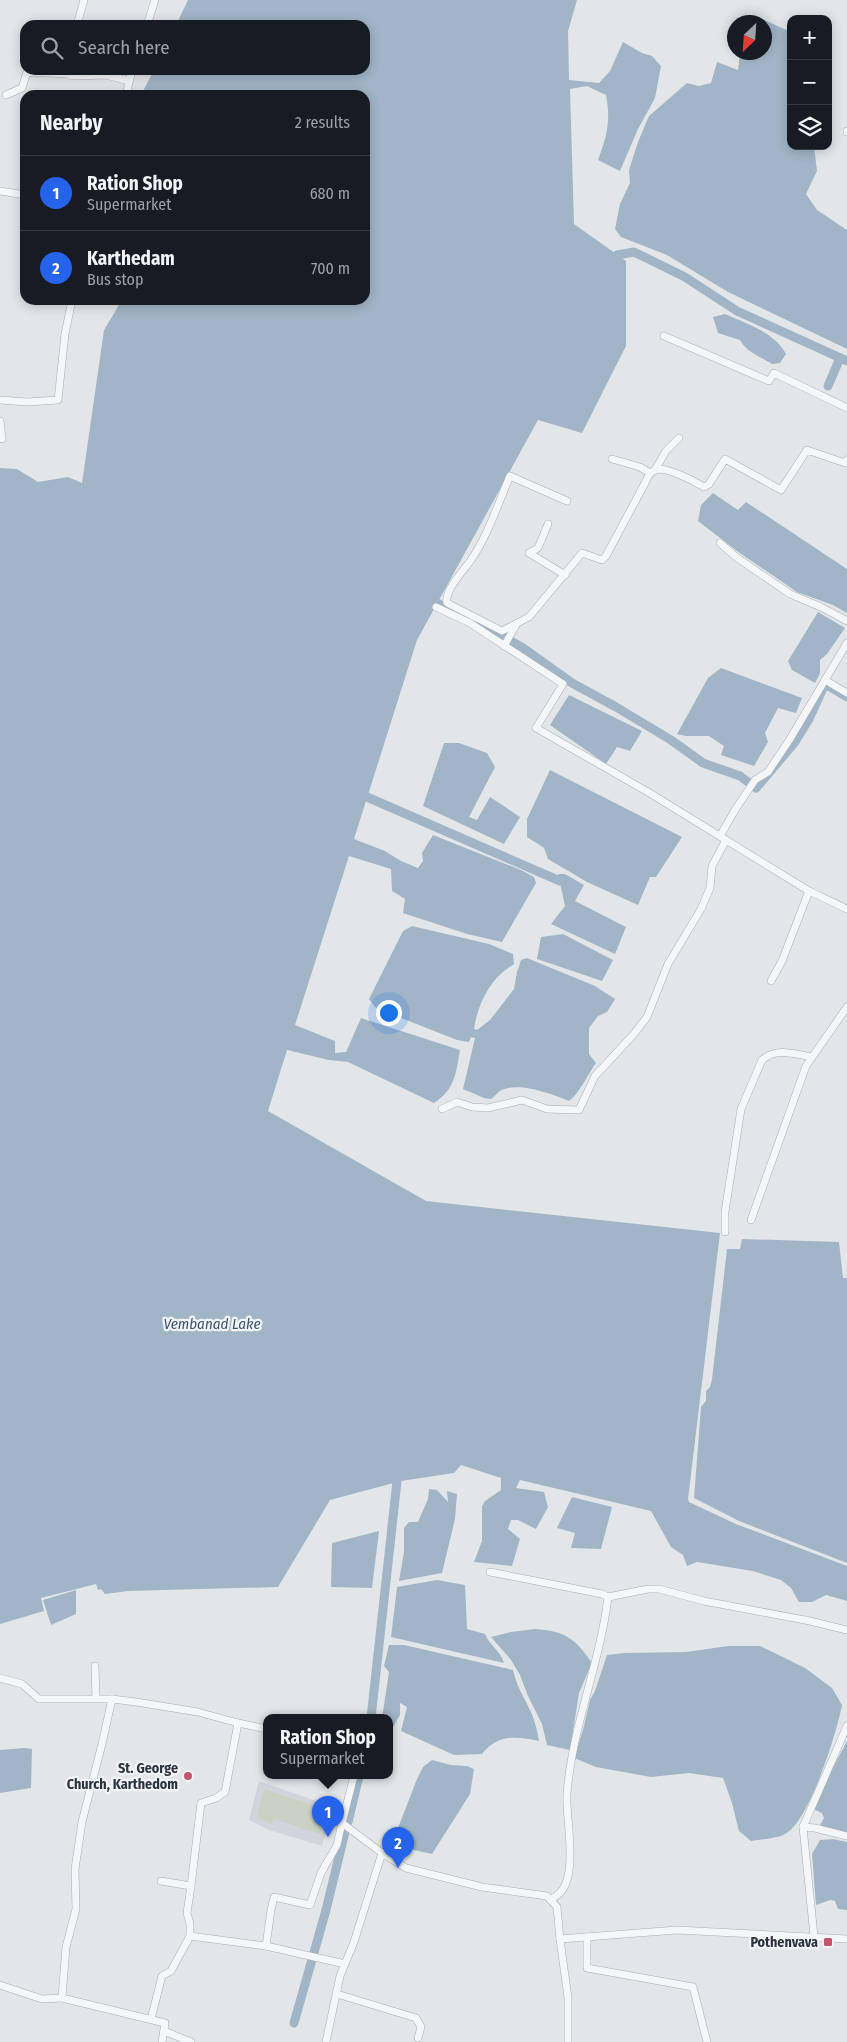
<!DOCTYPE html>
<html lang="en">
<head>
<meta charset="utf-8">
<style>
  :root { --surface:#171b24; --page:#20242c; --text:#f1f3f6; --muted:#9ea1a6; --line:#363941; --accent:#2563eb }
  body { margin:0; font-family:"Fira Sans Condensed",sans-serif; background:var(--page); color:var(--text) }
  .controls { position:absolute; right:15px; top:15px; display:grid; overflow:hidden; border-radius:10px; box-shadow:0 2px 12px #0003 }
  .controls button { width:45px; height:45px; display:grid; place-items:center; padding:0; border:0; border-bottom:1px solid var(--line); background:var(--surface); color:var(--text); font:25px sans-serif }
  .compass { position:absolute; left:727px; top:15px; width:45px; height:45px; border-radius:50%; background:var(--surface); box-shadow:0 2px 12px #0003; rotate:205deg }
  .you { position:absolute; left:388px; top:1012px; width:18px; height:18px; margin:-12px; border:4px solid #fff; border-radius:50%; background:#1a73e8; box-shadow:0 0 0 8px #1a73e833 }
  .badge { display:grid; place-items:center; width:32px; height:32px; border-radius:50%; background:var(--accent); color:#fff; font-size:16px; font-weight:700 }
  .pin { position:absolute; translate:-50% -41px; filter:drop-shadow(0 1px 2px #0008) }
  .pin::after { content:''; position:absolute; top:26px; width:18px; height:15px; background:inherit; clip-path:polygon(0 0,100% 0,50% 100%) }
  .popup { position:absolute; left:263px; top:1714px; width:130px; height:65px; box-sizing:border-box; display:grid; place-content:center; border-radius:10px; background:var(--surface); filter:drop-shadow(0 1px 4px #0005); font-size:16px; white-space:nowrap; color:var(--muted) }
  .popup b { font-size:19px; color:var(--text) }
  .popup::after { content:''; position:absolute; left:50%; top:100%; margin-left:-10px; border:10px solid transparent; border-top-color:var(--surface) }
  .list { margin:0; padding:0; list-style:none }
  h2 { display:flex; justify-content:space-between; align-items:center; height:65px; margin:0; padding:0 20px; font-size:21px }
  h2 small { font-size:16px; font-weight:400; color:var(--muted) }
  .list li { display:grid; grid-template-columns:32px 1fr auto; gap:15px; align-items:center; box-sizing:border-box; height:75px; padding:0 20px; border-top:1px solid var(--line) }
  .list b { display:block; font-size:19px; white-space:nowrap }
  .list p { margin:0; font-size:16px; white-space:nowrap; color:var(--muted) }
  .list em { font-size:16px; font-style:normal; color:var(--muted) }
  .icon { flex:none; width:28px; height:28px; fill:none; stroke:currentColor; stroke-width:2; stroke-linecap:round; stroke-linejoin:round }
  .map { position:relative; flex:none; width:847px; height:2042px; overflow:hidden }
  .search { position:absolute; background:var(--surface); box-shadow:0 2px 12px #0003; left:20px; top:20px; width:350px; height:55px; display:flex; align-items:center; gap:12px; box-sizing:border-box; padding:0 18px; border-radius:15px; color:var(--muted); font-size:19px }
  .panel { position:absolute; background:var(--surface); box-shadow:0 2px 12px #0003; left:20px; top:90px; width:350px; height:215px; border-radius:15px }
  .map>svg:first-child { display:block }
  .built { fill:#d1d5db }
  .green { fill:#c9d2c4 }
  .water { fill:#a1b5c6 }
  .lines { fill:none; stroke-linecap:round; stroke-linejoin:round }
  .canal { stroke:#a1b5c6; stroke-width:9 }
  .street-casing { stroke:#a8adb3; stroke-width:8 }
  .street { stroke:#f5f6f8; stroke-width:7 }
  .poi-dot { fill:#c2546b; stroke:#f2f4f7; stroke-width:2 }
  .labels { text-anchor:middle; stroke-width:4.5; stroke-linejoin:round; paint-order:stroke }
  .poi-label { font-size:14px; font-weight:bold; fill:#2c3440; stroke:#f2f4f7; text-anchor:end }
  .water-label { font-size:15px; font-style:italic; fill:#3a5570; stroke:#f2f4f7 }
</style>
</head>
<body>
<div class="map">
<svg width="847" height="2042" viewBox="0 0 847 2042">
  <rect width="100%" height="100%" fill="#e2e6e9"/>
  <path class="built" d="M 259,1781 L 333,1807 L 322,1846 L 269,1830 L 249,1820 Z"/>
  <path class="green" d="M 264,1789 L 327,1810 L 320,1834 L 274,1819 L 272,1824 L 257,1818 Z"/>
  <g class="water">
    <path d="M 188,0 L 577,0 L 568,31 L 569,80 L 599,83 L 610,71 L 623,42 L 642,53 L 652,56 L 661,66 L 655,98 L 638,129 L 620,171 L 598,160 C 607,136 611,121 606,95 L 587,86 L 570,89 L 574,224 L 626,261 L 626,346 L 582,433 L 538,420 L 417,640 L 354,839 L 385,851 L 401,861 L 418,868 L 423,861 L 422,853 L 433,835 L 521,870 L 534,877 L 536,883 L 502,942 L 467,934 L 403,913 L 405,899 L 392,891 L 391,869 L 349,856 L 295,1025 L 335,1041 L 335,1053 L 346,1052 L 361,1018 L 460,1050 C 456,1073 455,1089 434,1103 L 348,1062 L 329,1060 L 287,1050 L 268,1111 L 426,1201 L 720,1233 L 688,1499 L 689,1502 L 736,1524 L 847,1566 L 847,1601 L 826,1595 L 812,1602 L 799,1602 L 791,1588 L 781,1580 L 753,1571 L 697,1562 L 687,1566 L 683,1555 L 671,1547 L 651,1511 L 520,1480 L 516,1488 L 544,1492 L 548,1507 L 536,1529 L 518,1520 L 511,1520 L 508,1529 L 520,1539 L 512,1566 L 474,1562 L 482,1541 L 482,1506 L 485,1501 L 501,1490 L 501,1478 L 461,1465 L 454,1473 L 401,1481 L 330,1500 L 278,1587 L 128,1591 L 105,1594 L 101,1589 L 98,1590 L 96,1584 L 41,1598 L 44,1611 L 0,1624 L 0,468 L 17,469 L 38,482 L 68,477 L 82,483 L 104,330 L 122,300 L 365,300 L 365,95 L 141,95 L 154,70 L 365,70 L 365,25 L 176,25 Z"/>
    <path d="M 762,19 L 791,32 L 791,146 L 814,146 L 817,171 L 806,194 L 817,210 L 847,230 L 847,349 L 728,292 L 667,255 L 621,237 L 615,229 L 620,204 L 630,183 L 629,170 L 638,142 L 649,116 L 687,83 L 699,86 L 711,83 L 717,62 L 738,70 L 740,53 L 764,52 L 764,22 L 750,22 Z"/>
    <path d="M 725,314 C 747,324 774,332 786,354 L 780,363 L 772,364 C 760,356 747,353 740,340 L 718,333 L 713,317 Z"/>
    <path d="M 713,493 L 738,510 L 746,502 L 847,569 L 847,613 L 833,605 L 797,592 L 737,551 L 698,521 L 701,505 Z"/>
    <path d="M 818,612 L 845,628 L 827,654 L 820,660 L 820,673 L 815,683 L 792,670 L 788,661 Z"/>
    <path d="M 721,668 L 802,698 L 796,713 L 778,708 L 765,733 L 768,742 L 754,766 L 721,755 L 724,746 L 709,736 L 686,736 L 677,734 L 708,678 Z"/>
    <path d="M 569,695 L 642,731 L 630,751 L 617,747 L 606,764 L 550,725 Z"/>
    <path d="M 444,743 L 459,743 L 487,753 L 495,767 L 469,817 L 477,820 L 490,797 L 520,817 L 504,844 L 423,806 Z"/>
    <path d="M 550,770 L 682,837 L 656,877 L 650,877 L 638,905 L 587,882 L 548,859 L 544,848 L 527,837 L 527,819 Z"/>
    <path d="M 558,874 L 565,874 L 584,885 L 575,901 L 626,927 L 615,954 L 551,924 L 565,906 Z"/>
    <path d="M 412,926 L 489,944 L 513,954 L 514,964 C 490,978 478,1003 474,1029 L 477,1030 L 490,1020 L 514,989 L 517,972 L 521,960 L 527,958 L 595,986 L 615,999 L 607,1012 L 598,1016 L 589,1028 L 589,1054 L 596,1063 C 588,1074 579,1094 569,1101 C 552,1094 517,1081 500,1091 C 497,1093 494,1097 491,1099 L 484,1098 L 463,1089 L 475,1038 L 471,1037 L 469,1042 L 457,1040 L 376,1008 L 369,999 L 403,931 Z"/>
    <path d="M 563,934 L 613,960 L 602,981 L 537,959 L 541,937 Z"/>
    <path d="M 742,1239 L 839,1242 L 843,1278 L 847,1278 L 847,1563 L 739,1521 L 694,1498 L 701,1407 L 706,1401 L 706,1391 L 710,1387 L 712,1379 L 727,1249 L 740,1249 Z"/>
    <path d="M 429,1489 L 437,1490 L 448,1502 L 447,1491 L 457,1494 L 455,1519 L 442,1573 L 399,1581 L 404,1552 L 404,1528 L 409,1522 L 418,1522 L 428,1499 Z"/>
    <path d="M 572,1497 L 612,1507 L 601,1549 L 571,1548 L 575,1533 L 557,1528 Z"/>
    <path d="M 379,1531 L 372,1588 L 331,1587 L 332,1543 Z"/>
    <path d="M 437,1580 L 465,1585 L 467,1629 L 485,1634 C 489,1645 501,1651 504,1663 L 391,1637 L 397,1587 Z"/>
    <path d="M 76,1590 L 76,1614 L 51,1625 L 43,1600 Z"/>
    <path d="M 535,1629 C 565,1631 575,1638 592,1663 L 579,1693 L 570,1750 L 547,1745 L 542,1724 L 528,1696 L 520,1675 L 511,1660 L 491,1637 L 511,1632 Z"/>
    <path d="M 389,1645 L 404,1645 L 513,1670 C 517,1687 521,1691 528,1706 C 534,1717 537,1729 539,1741 C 516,1736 498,1734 482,1754 L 454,1755 L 401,1731 L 407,1707 L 400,1703 L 400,1715 L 393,1727 L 389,1727 L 389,1718 L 382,1718 L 389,1672 L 384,1666 Z"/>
    <path d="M 728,1646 L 760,1646 L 781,1656 L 805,1668 L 832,1688 L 842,1705 C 837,1732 809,1822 785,1834 C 776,1839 761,1839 751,1841 L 739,1831 L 732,1803 L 723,1778 L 689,1773 L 651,1777 L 596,1767 L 574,1758 L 583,1730 L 590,1700 L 595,1691 L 607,1655 L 624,1653 L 686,1652 Z"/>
    <path d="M 847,1741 L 847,1833 L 819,1827 L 824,1818 L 822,1813 L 813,1809 L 825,1783 Z"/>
    <path d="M 24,1748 L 32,1749 L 31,1788 L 0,1793 L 0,1750 Z"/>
    <path d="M 432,1760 L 451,1765 L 467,1766 L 474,1769 L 470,1794 L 432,1854 L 414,1850 L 402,1841 L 398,1828 L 417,1779 L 423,1767 Z"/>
    <path d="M 833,1839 L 847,1842 L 847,1910 L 838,1909 L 835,1901 L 830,1900 L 816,1905 L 812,1854 L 820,1840 Z"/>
  </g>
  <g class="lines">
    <g class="canal">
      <path d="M 617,255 L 634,252 L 685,277 L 737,311 L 847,361"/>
      <path d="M 828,386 L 840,358"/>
      <path d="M 437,603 L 490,629 L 523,648 L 572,683 L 616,707 L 671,740 L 703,763 L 740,776 L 756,788 L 795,742 L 809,719 L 825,684 L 847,697"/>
      <path d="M 367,797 L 560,881"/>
      <path d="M 371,1718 L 398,1472"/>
      <path d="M 348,1822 L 359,1776"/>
      <path d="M 294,2023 L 326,1910 L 345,1832"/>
    </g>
    <g class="street-casing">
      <g id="street">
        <path d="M 77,25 L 84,0"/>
        <path d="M 147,25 L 155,0"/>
        <path d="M 68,70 L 68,74 L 72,76 L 106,75 L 129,81"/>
        <path d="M 6,95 L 22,88 L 27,72 L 68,74"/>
        <path d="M 126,95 L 132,70"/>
        <path d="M 847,131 L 847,132"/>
        <path d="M 0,191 L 25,195"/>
        <path d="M 664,336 L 769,381 L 774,373 L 847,408"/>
        <path d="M 0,400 L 27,402 L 58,400 L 65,334 L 72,300"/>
        <path d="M 0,421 L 2,439"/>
        <path d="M 612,459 L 640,467 L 650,473"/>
        <path d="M 655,470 L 666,451 L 679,438"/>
        <path d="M 567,501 L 510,476 C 498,504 488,535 471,560 C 464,570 444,591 447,603 L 502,631 L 529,617 L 582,553 L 602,560 L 606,556 L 645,483 C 647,478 650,472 655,470 C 666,466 694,481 704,487 L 709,484 L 725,459 L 781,490 L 807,450 L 845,463 L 847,460"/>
        <path d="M 548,524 L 538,548 L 529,553 L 565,575"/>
        <path d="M 720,543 L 736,557 L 790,594 L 821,607 L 847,621"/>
        <path d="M 436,607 L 470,623 L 563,684 L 536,728 L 648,792 L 809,891 L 847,909"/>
        <path d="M 847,643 L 825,680 L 847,693"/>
        <path d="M 504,646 L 516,625"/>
        <path d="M 720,836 L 735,810 L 755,780 L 768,772 L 790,739 L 825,680"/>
        <path d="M 771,981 L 782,961 L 809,891"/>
        <path d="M 442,1109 L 457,1102 L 472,1107 L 488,1108 L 522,1100 L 547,1109 L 579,1110 L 595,1076 L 633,1035 L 647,1017 L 668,964 L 701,909 L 710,888 L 712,866 L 726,840"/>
        <path d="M 751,1220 L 806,1066 L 847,1007"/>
        <path d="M 725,1232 L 725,1212 L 741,1109 L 762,1060 C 777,1047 794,1054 812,1057"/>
        <path d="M 490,1572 L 602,1594 L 608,1597 L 648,1589 L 659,1589 L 704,1601 L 810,1621 L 847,1630"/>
        <path d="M 95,1666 L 96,1698"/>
        <path d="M 0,1678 L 22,1684 L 39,1699 L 112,1699 L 136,1702 L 198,1712 L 238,1723 L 267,1729"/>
        <path d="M 354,1776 L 342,1823 L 382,1853 L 406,1868 L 482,1887 L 547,1896 L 557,1907 L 560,1939 L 677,1930 L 847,1939"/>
        <path d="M 342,1823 L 337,1845 L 321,1873 L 310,1905 L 274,1897 L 271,1910 L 266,1946 L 345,1964"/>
        <path d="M 803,1827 L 815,1828 L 847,1836"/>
        <path d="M 161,1881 L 191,1886 L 187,1913 L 190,1924 L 190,1936"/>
        <path d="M 191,1886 L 201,1803 L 216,1798 L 225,1792 L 238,1723"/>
        <path d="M 550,1899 C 583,1889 565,1820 567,1794 C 572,1727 600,1664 608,1597"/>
        <path d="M 814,1936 L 803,1827 L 847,1726"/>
        <path d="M 587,1937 L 587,1968 L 693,1987 L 707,2042"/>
        <path d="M 560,1939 L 568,1998 L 568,2042"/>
        <path d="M 0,1985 L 42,1999 L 62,1998 L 66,1947 L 76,1909 L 75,1869 L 82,1822 L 102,1744 L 112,1699"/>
        <path d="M 337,1994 L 416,2018 L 421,2027 L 418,2038"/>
        <path d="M 62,1998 L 165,2023 L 162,2042"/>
        <path d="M 151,2019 L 162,1976 L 171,1971 L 190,1936 L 266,1946"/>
        <path d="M 164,2031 L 191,2042"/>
        <path d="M 326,2042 L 340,1976 L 354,1942 L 382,1853"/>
      </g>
    </g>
    <use href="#street" class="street"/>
  </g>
  <g class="poi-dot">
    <circle cx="188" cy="1776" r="5"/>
    <rect x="823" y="1937" width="10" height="10" rx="2.5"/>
  </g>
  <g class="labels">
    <g class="poi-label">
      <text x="178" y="1773">St. George<tspan x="178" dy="16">Church, Karthedom</tspan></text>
      <text x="818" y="1947">Pothenvava</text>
    </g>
    <g class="water-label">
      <text x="212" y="1329">Vembanad Lake</text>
    </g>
  </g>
</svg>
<div class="controls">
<button>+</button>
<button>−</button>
<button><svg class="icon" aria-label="layers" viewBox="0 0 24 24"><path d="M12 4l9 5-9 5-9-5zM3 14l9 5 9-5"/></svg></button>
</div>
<svg class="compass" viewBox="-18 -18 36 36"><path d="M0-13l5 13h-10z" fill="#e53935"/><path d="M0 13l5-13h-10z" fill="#9ea1a6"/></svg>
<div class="you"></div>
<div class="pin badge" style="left:328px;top:1837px">1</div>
<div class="popup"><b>Ration Shop</b>Supermarket</div>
<div class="pin badge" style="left:398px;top:1868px">2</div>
<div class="search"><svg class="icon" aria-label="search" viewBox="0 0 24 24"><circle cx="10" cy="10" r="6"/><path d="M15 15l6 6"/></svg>Search here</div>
<section class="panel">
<h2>Nearby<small>2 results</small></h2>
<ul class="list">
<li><span class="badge">1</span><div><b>Ration Shop</b><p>Supermarket</p></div><em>680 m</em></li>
<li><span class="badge">2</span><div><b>Karthedam</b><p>Bus stop</p></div><em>700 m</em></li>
</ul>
</section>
</div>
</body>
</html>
